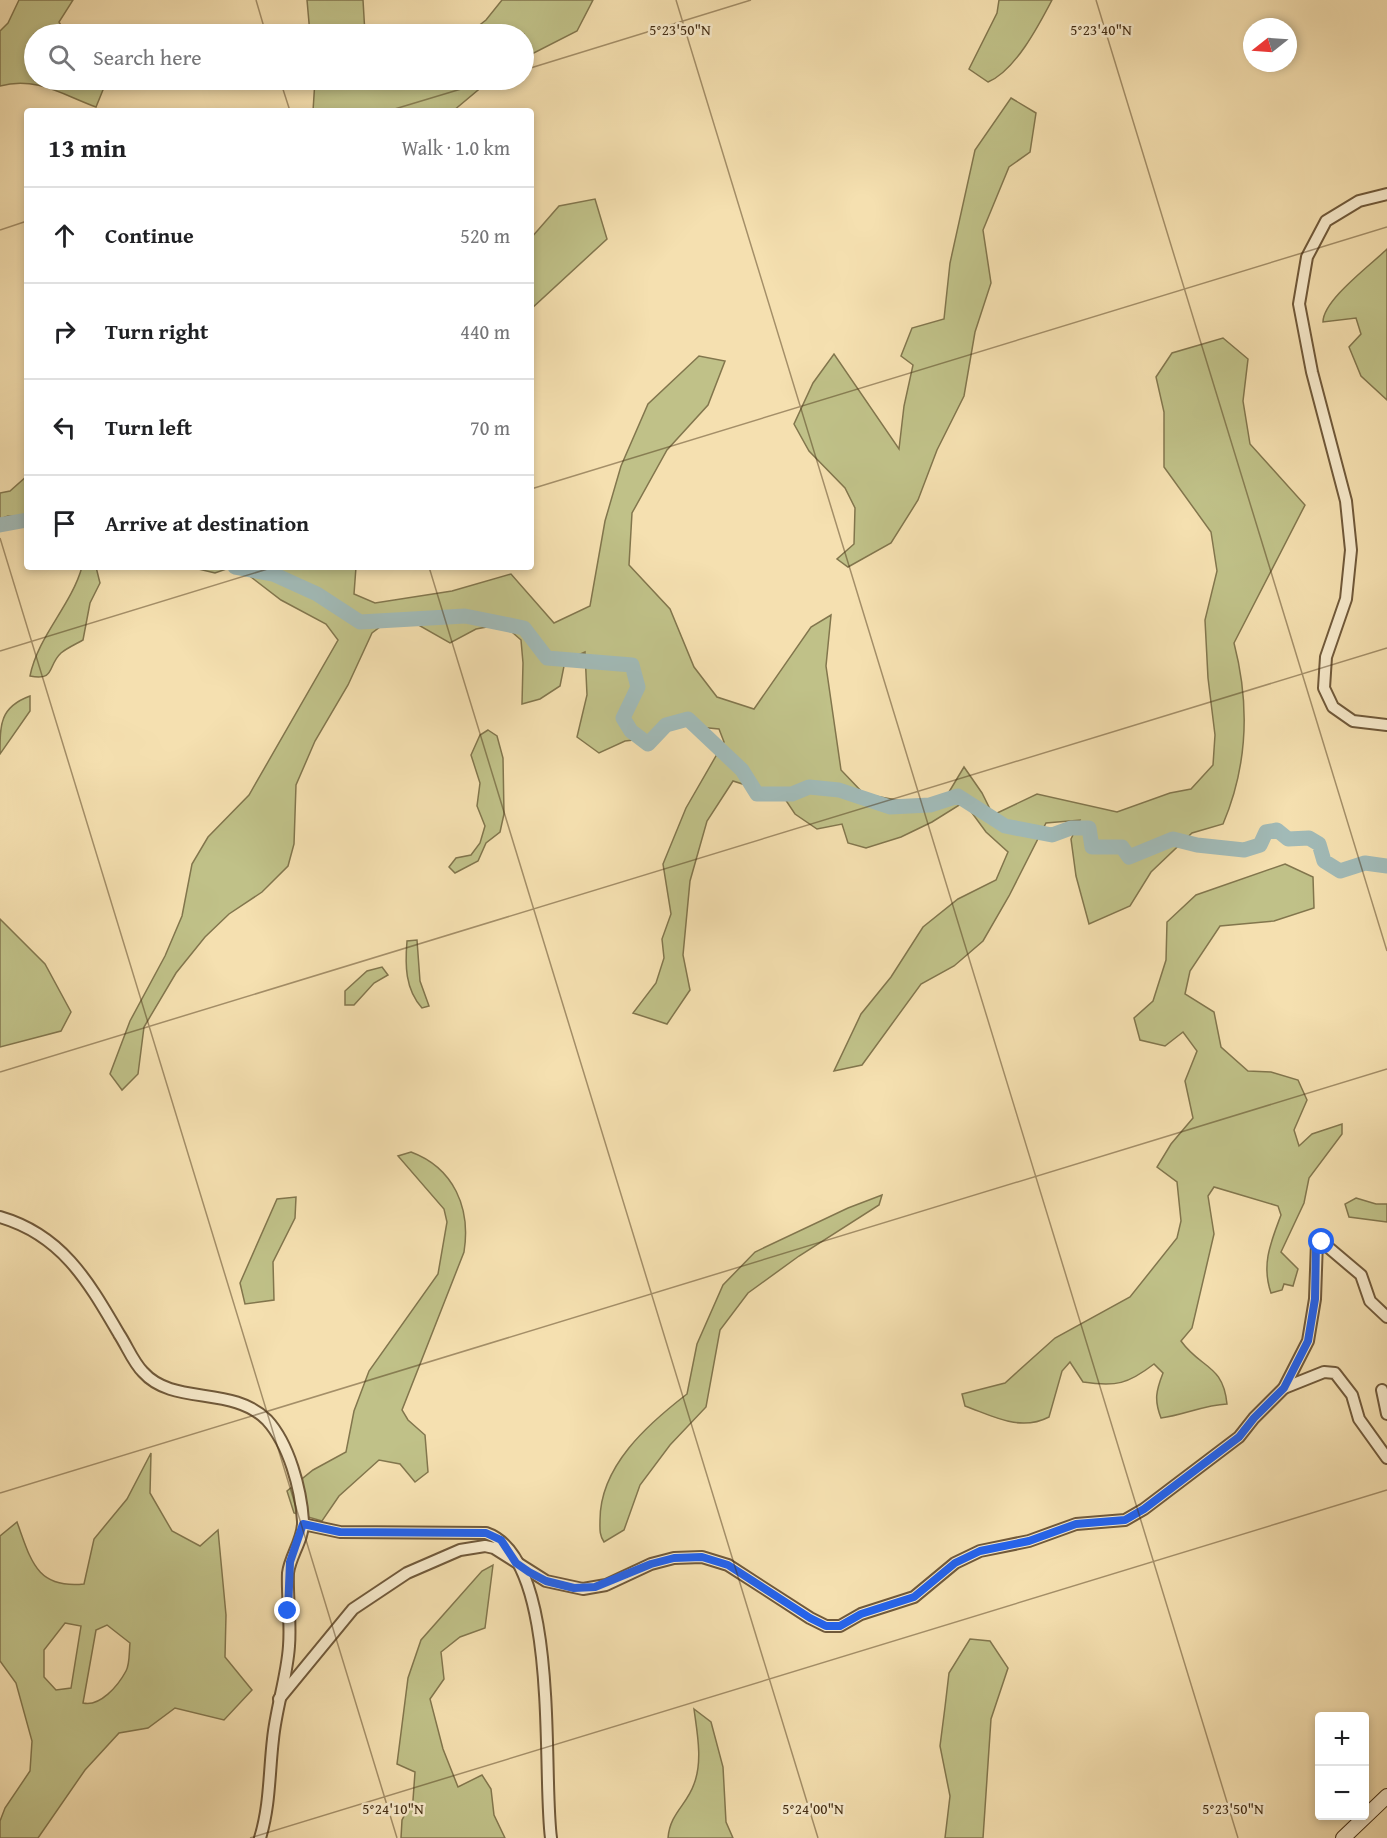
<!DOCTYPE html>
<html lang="en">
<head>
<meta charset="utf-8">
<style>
  :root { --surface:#fff; --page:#f2f2f2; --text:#202124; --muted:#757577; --line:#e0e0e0 }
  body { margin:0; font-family:"Gentium Book Plus",serif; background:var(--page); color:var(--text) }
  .controls { position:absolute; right:18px; bottom:18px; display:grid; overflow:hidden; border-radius:6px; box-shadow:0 3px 9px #0003 }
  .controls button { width:54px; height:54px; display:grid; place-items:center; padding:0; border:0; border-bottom:2px solid var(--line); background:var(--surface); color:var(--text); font:30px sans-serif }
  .compass { position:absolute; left:1243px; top:18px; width:54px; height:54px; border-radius:50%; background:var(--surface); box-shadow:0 3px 9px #0003; rotate:253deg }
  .stop { position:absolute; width:18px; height:18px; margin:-14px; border:4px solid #2563eb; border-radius:50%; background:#fff }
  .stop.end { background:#2563eb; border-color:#fff; box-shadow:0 2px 6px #0008 }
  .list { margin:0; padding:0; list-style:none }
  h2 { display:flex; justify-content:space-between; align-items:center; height:78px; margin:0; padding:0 24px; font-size:26px }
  h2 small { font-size:20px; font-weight:400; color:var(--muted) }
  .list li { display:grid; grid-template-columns:39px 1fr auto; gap:18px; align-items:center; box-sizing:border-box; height:96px; padding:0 24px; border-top:2px solid var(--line) }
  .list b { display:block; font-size:22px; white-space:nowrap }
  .list em { font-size:20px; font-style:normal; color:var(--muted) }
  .icon { flex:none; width:33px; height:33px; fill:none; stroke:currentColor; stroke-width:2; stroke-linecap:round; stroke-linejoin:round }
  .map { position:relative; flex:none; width:1387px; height:1838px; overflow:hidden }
  .search { position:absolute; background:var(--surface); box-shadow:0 3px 9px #0003; left:24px; top:24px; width:510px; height:66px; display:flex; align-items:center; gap:15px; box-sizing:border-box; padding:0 21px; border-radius:33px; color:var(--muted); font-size:22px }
  .panel { position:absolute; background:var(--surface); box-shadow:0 3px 9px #0003; left:24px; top:108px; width:510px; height:462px; border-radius:6px }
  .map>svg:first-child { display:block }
  .green { fill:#c0c188; stroke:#82764d; stroke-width:1.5; fill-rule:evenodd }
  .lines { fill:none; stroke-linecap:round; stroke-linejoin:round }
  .river { stroke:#a1bab7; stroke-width:15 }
  .street-casing { stroke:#70593a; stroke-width:14 }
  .secondary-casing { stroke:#432c12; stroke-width:16 }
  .street { stroke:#f8ebcc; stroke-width:10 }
  .secondary { stroke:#f8ebcc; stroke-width:14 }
  .route { stroke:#2563eb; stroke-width:8 }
  .ticks { fill:none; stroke:#432c12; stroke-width:1.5; stroke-opacity:0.45 }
  .ticks-label { font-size:15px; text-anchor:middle; fill:#432c12; stroke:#f8ebcc; stroke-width:5; stroke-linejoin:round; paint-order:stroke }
</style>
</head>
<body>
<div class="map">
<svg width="1387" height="1838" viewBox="0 0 1387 1838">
  <rect width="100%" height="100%" fill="#f5e0b0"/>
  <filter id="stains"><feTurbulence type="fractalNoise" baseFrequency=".00333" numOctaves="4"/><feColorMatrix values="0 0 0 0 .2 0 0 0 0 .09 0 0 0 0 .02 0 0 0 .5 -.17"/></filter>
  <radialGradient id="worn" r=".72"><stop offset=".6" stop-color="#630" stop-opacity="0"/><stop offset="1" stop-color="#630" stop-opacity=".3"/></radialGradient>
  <g class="green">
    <path d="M 19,0 L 73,0 L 59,22 L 66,34 L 34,34 L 34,80 L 107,80 L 96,107 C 63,95 36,76 0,86 L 0,31 L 8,23 Z"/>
    <path d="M 307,0 L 363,0 L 365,34 L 310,34 Z"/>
    <path d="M 502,0 L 593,0 L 577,31 L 524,58 L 524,34 L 468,34 L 486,20 Z"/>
    <path d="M 999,0 L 1052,0 C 1039,25 1015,71 988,82 L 969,69 L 997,13 Z"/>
    <path d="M 315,80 L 385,80 L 393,84 L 401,80 L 490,80 L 453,111 L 313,111 Z"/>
    <path d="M 1011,98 L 1036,113 L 1030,152 L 1009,167 L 983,230 L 991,283 L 975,332 L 964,396 L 937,450 L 918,500 L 891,543 L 848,567 L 837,559 L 854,544 L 855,508 L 845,488 L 809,451 L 794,424 L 813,383 L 834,354 L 899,449 L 904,406 L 913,365 L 901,356 L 912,328 L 944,319 L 950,263 L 975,150 Z"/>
    <path d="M 595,199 L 607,239 L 531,309 L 531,238 L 559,206 Z"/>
    <path d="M 1387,249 L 1387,400 L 1361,376 L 1349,347 L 1361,334 L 1356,318 L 1323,322 C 1323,300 1371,265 1387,249 Z"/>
    <path d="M 1223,338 L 1248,359 L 1243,401 L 1250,444 L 1305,505 L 1234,643 C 1250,705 1248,765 1223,824 L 1192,833 L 1151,872 L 1130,906 L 1089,924 L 1076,876 L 1071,839 L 1080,820 L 1046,823 L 1009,896 L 983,941 L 954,966 L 921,984 L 862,1065 L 834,1071 L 861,1014 L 891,977 L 923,927 L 958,899 L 996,880 L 1008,852 L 986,832 L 964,802 L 932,822 L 901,837 L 866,848 L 848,843 L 842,824 L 817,829 L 795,814 L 779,790 L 761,790 L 733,781 L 707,821 L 690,881 L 683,955 L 690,990 L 667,1024 L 633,1013 L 656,983 L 664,958 L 662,939 L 671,914 L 663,864 L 686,808 L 724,742 L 719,729 L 678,725 L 660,737 L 625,741 L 599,753 L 577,737 L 587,695 L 585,652 L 565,661 L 560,686 L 540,699 L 522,704 L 523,663 L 521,640 L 503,624 L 476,629 L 450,643 L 408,619 L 388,621 L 372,633 L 348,685 L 315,741 L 296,785 L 294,844 L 288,866 L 262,892 L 229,914 L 205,937 L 176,973 L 144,1027 L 138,1074 L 122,1090 L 110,1074 L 130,1021 L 165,956 L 182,916 L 192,864 L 208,837 L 249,795 L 338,640 L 326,624 L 281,600 L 247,574 L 247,567 L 356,567 L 354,594 L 375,603 L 452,591 L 511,574 L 554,623 L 590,606 L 605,521 L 621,466 L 648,404 L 699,356 L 725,361 L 708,405 L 667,450 L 632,513 L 629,565 L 670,609 L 694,667 L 717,697 L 754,709 L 811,627 L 831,615 L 826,666 L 841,770 L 864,794 L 913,803 L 946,797 L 964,767 L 982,793 L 993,815 L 1037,794 L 1117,812 L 1170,793 L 1191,789 L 1213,765 L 1215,735 L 1208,678 L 1205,620 L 1217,571 L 1211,532 L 1164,467 L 1164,412 L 1156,377 L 1172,353 Z"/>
    <path d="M 27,476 L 27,518 L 8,516 L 0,519 L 0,493 L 10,491 Z"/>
    <path d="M 82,567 L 96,567 L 100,583 L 90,603 L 83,640 C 76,644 67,648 61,653 C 47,666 56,681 30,676 C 38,636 71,606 82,567 Z"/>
    <path d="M 190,567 L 232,567 L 215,573 Z"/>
    <path d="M 30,696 L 30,711 L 0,754 C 0,724 0,707 30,696 Z"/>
    <path d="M 488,730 L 497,736 L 503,758 L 504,814 L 500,832 L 486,843 L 478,861 L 455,873 L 449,867 L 456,858 L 471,855 L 480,843 L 485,826 L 477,806 L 480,783 L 471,755 L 480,735 Z"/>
    <path d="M 1285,864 L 1313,877 L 1314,908 L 1274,921 L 1220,926 L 1190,971 L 1185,994 L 1214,1012 L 1221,1047 L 1248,1071 L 1271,1072 L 1298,1080 L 1307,1100 L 1294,1130 L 1299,1146 L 1312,1134 L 1342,1124 L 1342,1134 L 1309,1178 L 1304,1203 L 1281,1252 L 1298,1269 L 1293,1286 L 1284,1284 L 1282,1290 L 1271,1293 C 1261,1264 1271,1242 1281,1215 L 1278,1206 L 1214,1187 L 1208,1196 L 1214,1234 L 1192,1328 L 1181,1341 C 1201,1369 1223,1364 1227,1404 C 1204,1405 1184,1415 1161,1418 C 1154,1400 1156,1391 1163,1373 L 1154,1364 C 1128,1384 1116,1387 1083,1382 L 1070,1362 L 1062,1371 L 1049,1417 C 1020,1432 993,1416 965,1406 L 962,1394 L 1005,1383 L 1055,1338 L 1130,1297 L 1177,1238 L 1181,1221 L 1177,1182 L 1157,1167 L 1171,1144 L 1193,1118 L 1185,1081 L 1197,1051 L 1183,1032 L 1165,1046 L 1140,1040 L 1134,1018 L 1153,1001 L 1166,960 L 1167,922 L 1196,895 Z"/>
    <path d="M 0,919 L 45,964 L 71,1012 L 61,1031 L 0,1047 Z"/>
    <path d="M 417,940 L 420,981 L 429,1006 L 422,1008 C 405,989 405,965 407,941 Z"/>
    <path d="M 382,967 L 388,975 L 374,983 L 354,1005 L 345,1005 L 345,991 L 367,971 Z"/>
    <path d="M 411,1152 C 454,1168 471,1208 464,1252 L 402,1410 L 408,1420 L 425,1435 L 428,1472 L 415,1482 L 400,1464 L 379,1460 L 339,1496 L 322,1521 L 294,1513 L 287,1491 L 313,1470 L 346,1452 L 354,1411 L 369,1371 L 438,1274 L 447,1222 L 444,1209 L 398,1156 Z"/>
    <path d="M 882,1195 L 879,1205 L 799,1256 L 748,1293 L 720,1330 L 706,1407 L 670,1445 L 640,1485 L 624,1530 L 604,1542 C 599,1535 600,1528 600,1520 C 600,1466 648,1424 687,1394 L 697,1344 L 723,1285 L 755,1252 L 848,1208 Z"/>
    <path d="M 296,1197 L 295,1218 L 273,1262 L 274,1300 L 245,1304 L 240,1283 L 277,1199 Z"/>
    <path d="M 1356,1198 L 1376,1204 L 1387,1204 L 1387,1222 L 1349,1217 L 1345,1204 Z"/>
    <path d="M 151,1453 L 150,1493 L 172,1531 L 200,1546 L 218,1530 L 226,1615 L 225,1657 L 252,1690 L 224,1720 L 175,1708 L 148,1728 L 119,1733 L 85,1770 L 38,1838 L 0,1838 L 0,1821 L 5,1808 L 30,1771 L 32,1741 L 16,1683 L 0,1661 L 0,1536 L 17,1522 C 31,1560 36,1589 84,1584 L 94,1539 L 127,1499 ZM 65,1623 L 81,1626 L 71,1688 L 56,1690 L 44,1677 L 44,1650 ZM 107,1625 L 130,1643 C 129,1651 130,1664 126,1671 C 118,1686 100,1707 83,1703 L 96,1630 Z"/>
    <path d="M 493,1565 L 485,1628 L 460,1637 L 441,1652 L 444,1679 L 430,1699 L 443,1749 L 458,1787 L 482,1775 L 491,1789 L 494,1815 L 505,1838 L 401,1838 L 402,1820 L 413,1800 L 415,1772 L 397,1764 L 408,1678 L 421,1640 L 482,1571 Z"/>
    <path d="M 970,1639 L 990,1641 L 1008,1668 L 991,1719 L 983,1838 L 945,1838 L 950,1796 L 940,1746 L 945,1707 L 949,1673 Z"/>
    <path d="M 694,1709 L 711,1722 L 723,1767 L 726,1822 L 733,1838 L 668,1838 C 670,1813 687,1805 694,1784 C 703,1761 697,1732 694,1709 Z"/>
  </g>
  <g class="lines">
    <g class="river">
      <path d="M 0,525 L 27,520"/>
      <path d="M 235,567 L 273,574 L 317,594 L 360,622 L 465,616 L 524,628 L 547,658 L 632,665 L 638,687 L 623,718 L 631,731 L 648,744 L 666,725 L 688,719 L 742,770 L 757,794 L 792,794 L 809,787 L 839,790 L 890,807 L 930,805 L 958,796 L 1005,826 L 1052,835 L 1071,828 L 1089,828 L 1092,847 L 1122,847 L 1129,857 L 1173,839 L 1197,845 L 1244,850 L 1260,845 L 1266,832 L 1277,830 L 1288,839 L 1309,838 L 1319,844 L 1324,861 L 1340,871 L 1365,863 L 1387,866"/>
    </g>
    <g class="street-casing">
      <g id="street">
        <path d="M 1387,194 L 1359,201 L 1326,221 L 1307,257 L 1299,304 L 1312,372 L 1346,501 L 1351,550 L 1346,599 L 1326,657 L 1324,688 L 1333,707 L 1353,721 L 1387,725"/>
        <path d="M 0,1217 C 62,1235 88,1281 119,1334 C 127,1346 133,1362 143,1372 C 173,1406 232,1385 267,1420 C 289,1444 301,1489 303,1521 C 304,1539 290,1556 288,1573 C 287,1597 291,1622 289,1646 C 287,1677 276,1708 273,1739 C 269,1773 270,1806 260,1838"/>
        <path d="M 1284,1388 L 1324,1372 L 1335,1373 L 1352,1395 L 1359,1419 L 1387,1458"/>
        <path d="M 1382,1390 L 1387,1414"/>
        <path d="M 303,1524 L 340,1532 L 486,1533 C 561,1558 542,1772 551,1838"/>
        <path d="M 279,1699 L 353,1609 L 407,1573 L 460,1550 L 485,1546 L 494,1548 L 546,1581 L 583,1589 L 606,1585 L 651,1564 L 674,1558 L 702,1557 L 728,1565 L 810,1618 L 826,1626 L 840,1626 L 861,1614 L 914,1597 L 955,1563 L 980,1551 L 1029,1541 L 1076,1524 L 1125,1520 L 1144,1509 L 1239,1437 L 1254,1418 L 1284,1388 L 1308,1341 L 1315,1299 L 1317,1241 L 1322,1242 L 1361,1275 L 1370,1301 L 1387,1317"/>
      </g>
    </g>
    <g class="secondary-casing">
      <path id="secondary" d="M 1343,1838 L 1387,1796"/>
    </g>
    <use href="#street" class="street"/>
    <use href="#secondary" class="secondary"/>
  </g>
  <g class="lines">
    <path class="route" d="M 288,1611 L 290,1562 L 303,1524 L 340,1532 L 486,1533 L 501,1540 L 516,1563 L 529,1572 L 546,1581 L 574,1588 L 595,1587 L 651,1564 L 674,1558 L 702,1557 L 728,1565 L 810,1618 L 826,1626 L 840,1626 L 861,1614 L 914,1597 L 955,1563 L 980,1551 L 1029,1541 L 1076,1524 L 1125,1520 L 1144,1509 L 1239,1437 L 1254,1418 L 1284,1388 L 1308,1341 L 1315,1299 L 1316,1242 L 1322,1242"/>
  </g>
  <path class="ticks" d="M 256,0 L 266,34M 676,0 L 1238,1838M 1096,0 L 1387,951M 524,70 L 751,0M 280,80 L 290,111M 388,111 L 491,80M 0,230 L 27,221M 531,489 L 1387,227M 0,538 L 397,1838M 429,567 L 818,1838M 0,651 L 274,567M 0,1072 L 1387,648M 0,1493 L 1387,1069M 250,1838 L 1387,1490"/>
  <g class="ticks-label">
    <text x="680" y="35">5°23'50"N</text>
    <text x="1101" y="35">5°23'40"N</text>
    <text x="393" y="1814">5°24'10"N</text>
    <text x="813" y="1814">5°24'00"N</text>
    <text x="1233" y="1814">5°23'50"N</text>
  </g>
  <rect width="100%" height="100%" filter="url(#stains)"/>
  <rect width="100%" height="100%" fill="url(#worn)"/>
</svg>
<div class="controls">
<button>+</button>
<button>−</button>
</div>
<svg class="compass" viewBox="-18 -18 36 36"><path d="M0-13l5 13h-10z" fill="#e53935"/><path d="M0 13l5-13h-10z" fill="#757577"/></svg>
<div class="stop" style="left:1322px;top:1242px"></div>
<div class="stop end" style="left:288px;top:1611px"></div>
<div class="search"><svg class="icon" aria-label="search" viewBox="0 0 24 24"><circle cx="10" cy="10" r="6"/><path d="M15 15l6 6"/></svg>Search here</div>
<section class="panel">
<h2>13 min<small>Walk · 1.0 km</small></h2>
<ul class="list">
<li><svg class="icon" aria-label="ahead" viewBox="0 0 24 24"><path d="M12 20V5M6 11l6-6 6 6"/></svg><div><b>Continue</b></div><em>520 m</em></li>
<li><svg class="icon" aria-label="right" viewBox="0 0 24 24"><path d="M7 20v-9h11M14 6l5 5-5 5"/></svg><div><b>Turn right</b></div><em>440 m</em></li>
<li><svg class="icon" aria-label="left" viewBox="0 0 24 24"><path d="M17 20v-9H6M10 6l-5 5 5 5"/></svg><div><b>Turn left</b></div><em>70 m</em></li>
<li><svg class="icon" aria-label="arrive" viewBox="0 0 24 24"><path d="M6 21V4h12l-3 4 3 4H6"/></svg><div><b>Arrive at destination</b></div></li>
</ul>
</section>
</div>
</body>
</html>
